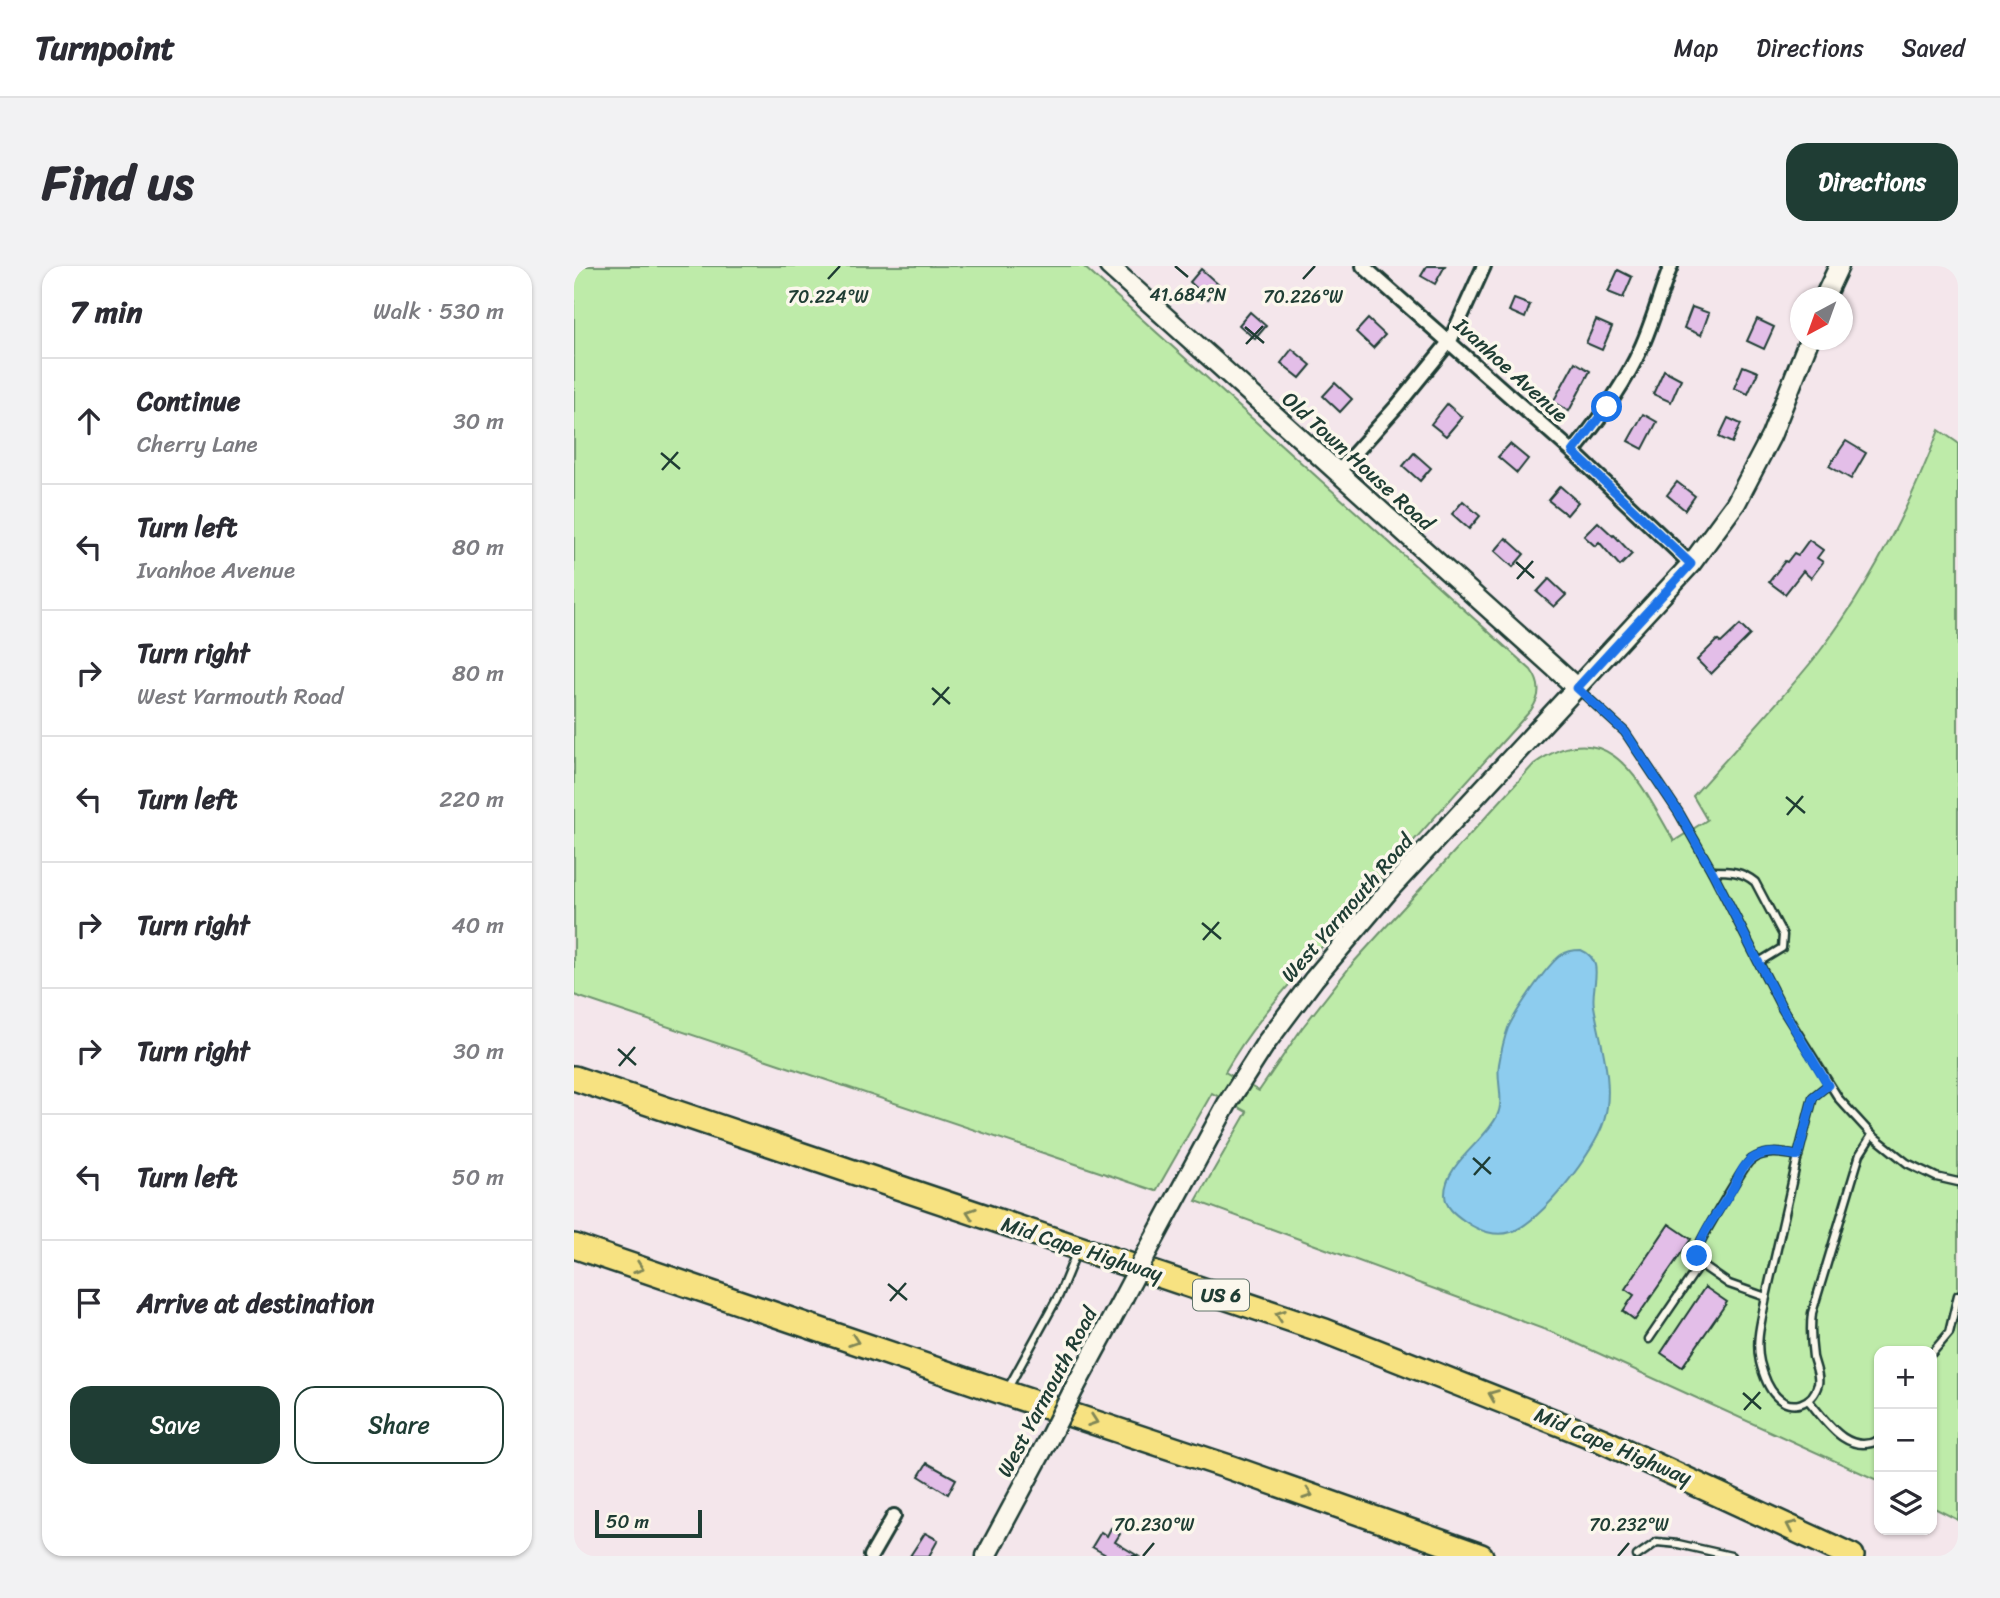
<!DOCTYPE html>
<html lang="en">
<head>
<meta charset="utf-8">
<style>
  :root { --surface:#fff; --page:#f2f2f3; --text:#2b2b33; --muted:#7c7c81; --line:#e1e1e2; --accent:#1f3d34 }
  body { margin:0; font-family:Sriracha,sans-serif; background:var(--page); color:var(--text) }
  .controls { position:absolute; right:21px; bottom:21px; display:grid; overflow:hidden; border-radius:14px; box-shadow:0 2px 5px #0004 }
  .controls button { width:63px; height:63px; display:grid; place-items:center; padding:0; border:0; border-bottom:2px solid var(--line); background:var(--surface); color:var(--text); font:35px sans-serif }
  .compass { position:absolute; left:1216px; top:21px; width:63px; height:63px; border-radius:50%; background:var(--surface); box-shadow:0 2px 5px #0004; rotate:221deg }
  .scale { position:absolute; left:21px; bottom:18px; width:107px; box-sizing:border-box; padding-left:7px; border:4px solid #1f3d34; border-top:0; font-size:19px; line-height:24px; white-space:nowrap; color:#1f3d34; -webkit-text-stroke:5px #fbf7ec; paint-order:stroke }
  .stop { position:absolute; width:21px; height:21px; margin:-16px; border:5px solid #1a73e8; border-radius:50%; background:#fff }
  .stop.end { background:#1a73e8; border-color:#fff; box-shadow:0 2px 7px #0008 }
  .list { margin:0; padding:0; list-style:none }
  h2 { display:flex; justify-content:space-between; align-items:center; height:91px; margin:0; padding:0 28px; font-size:30px }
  h2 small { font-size:23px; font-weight:400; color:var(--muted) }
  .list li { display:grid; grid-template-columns:46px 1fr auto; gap:21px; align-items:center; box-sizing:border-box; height:126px; padding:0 28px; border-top:2px solid var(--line) }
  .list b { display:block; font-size:26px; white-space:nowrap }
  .list p { margin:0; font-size:23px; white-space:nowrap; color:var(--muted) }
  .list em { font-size:23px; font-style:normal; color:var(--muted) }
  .actions { display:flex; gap:14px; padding:21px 28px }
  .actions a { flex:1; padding:16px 0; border:2px solid var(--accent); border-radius:21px; text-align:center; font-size:24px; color:var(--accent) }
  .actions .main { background:var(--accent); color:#fff }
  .icon { flex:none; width:38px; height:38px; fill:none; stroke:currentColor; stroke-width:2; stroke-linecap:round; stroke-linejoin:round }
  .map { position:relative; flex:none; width:1384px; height:1290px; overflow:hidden; border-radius:21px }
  header { display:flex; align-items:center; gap:42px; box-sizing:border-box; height:98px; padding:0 35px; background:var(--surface); border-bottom:2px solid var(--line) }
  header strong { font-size:33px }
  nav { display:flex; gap:38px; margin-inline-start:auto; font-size:24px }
  .intro { display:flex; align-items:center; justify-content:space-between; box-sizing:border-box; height:168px; padding:0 42px }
  h1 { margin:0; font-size:49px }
  .button { padding:18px 32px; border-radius:21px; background:var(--accent); color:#fff; font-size:24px; font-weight:700 }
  main { display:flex; gap:42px; padding:0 42px }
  aside { flex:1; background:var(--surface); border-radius:21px; box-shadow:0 2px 5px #0004 }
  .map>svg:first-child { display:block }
  .green { fill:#beeba9; stroke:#6e946e; stroke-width:2 }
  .water { fill:#8dccee; stroke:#6193a4; stroke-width:2 }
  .building { fill:#e3bee8; stroke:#1f3d34; stroke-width:2 }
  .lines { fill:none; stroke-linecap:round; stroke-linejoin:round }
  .lane-casing { stroke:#1f3d34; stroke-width:11 }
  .street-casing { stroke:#1f3d34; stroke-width:18 }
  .secondary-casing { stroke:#1f3d34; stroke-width:23 }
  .highway-casing { stroke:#1f3d34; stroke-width:28 }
  .lane { stroke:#fbf7ec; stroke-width:6 }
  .street { stroke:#fbf7ec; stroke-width:12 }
  .secondary { stroke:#fbf7ec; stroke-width:18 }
  .highway { stroke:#f7e281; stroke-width:23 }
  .secondary-bridge-casing { stroke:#1f3d34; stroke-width:23; stroke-linecap:butt }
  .secondary-bridge { stroke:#fbf7ec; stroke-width:18 }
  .oneway { stroke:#808757 }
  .route { stroke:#1a73e8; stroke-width:9 }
  .ticks { fill:none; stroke:#1f3d34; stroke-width:2.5 }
  .labels { text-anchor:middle; stroke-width:7; stroke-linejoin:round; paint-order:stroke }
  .shield { fill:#fbf7ec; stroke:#61756b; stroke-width:2 }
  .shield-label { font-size:19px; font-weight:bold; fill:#1f3d34 }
  .street-label { font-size:21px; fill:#1f3d34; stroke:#fbf7ec }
  .ticks-label { font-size:18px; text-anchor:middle; fill:#1f3d34; stroke:#fbf7ec; stroke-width:7; stroke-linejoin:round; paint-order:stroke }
</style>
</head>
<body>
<header>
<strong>Turnpoint</strong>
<nav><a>Map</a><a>Directions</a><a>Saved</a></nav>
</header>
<div class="intro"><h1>Find us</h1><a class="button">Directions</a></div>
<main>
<aside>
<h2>7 min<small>Walk · 530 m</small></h2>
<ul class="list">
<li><svg class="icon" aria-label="ahead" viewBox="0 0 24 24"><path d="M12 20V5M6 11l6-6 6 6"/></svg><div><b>Continue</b><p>Cherry Lane</p></div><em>30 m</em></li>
<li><svg class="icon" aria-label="left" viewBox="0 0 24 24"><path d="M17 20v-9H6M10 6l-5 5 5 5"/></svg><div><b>Turn left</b><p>Ivanhoe Avenue</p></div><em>80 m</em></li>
<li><svg class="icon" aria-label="right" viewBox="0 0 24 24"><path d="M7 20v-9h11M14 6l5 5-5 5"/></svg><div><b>Turn right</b><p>West Yarmouth Road</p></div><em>80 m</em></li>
<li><svg class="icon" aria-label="left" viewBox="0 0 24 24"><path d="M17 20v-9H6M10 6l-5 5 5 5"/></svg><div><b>Turn left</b></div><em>220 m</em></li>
<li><svg class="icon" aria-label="right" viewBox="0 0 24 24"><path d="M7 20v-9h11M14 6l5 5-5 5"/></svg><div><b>Turn right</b></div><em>40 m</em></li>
<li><svg class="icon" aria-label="right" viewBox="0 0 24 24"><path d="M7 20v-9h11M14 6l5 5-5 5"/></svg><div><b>Turn right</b></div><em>30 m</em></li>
<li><svg class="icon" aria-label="left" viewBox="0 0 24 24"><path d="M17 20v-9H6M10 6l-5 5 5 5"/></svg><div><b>Turn left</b></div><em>50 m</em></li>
<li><svg class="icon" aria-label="arrive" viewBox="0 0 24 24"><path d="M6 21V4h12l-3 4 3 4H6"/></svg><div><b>Arrive at destination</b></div></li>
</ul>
<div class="actions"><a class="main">Save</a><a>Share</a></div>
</aside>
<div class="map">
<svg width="1384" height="1290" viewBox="0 0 1384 1290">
  <rect width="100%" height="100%" fill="#f4e6eb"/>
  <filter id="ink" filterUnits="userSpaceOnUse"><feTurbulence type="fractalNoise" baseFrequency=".0143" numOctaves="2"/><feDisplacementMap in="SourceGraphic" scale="14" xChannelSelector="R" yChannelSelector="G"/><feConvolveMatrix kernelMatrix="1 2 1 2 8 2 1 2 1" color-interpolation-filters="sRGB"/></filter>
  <g filter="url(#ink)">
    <path class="green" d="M 0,0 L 509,0 L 957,404 C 967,418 967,430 957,444 C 888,521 818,597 752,676 C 716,718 678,758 651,806 L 685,825 L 728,762 L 779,697 L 960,498 C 1037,444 1067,519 1100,575 L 1133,554 L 1119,530 C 1160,484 1204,438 1243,389 C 1295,322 1334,244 1365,164 L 1384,177 L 1384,1254 L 1358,1241 L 1358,1085 L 1305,1085 L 1305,1215 L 980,1067 L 622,935 L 673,846 L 638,827 L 582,925 L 0,729 Z"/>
    <path class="water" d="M 1007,684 C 1033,695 1016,721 1020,740 C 1026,776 1041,818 1030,855 C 1022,884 966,958 937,966 C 922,971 905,965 892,956 C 882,949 871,942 871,928 C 871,898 911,875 923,850 C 931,834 922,815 925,798 C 927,786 930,773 934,762 C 942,745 972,700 987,689 C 993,685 999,684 1007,684 Z"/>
    <g class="building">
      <path d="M 853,0 L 871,0 L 861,18 L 847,10 Z"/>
      <path d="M 627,3 L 646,20 L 634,33 L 616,16 Z"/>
      <path d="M 1044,4 L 1058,11 L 1049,32 L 1034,26 Z"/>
      <path d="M 940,33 L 956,39 L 951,52 L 935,45 Z"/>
      <path d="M 1118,41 L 1135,47 L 1127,69 L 1110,62 Z"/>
      <path d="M 676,46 L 692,60 L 681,73 L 665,59 Z"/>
      <path d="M 794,53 L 811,69 L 799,82 L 782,66 Z"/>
      <path d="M 1183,53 L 1200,61 L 1190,83 L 1173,75 Z"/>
      <path d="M 1022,54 L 1038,61 L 1028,84 L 1012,77 Z"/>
      <path d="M 718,83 L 737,99 L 726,112 L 707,97 Z"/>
      <path d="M 1001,96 L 1016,105 L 995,145 L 979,136 Z"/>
      <path d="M 1169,100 L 1184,106 L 1174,128 L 1160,122 Z"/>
      <path d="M 1090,104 L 1107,113 L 1097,136 L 1079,128 Z"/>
      <path d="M 761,117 L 778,133 L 766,146 L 749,130 Z"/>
      <path d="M 873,138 L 888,151 L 872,170 L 857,158 Z"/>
      <path d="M 1069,148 L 1083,156 L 1069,183 L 1054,175 Z"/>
      <path d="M 1154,152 L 1167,158 L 1158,177 L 1145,171 Z"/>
      <path d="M 1272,175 L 1292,187 L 1277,213 L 1255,200 Z"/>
      <path d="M 936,178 L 954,193 L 943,207 L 924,191 Z"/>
      <path d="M 840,187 L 857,202 L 846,215 L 829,200 Z"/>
      <path d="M 1103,216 L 1121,230 L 1111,244 L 1093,229 Z"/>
      <path d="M 986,220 L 1004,236 L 993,249 L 974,234 Z"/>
      <path d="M 889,235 L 906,250 L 895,263 L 878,248 Z"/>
      <path d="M 1024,256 L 1039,270 L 1040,269 L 1058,288 L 1046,300 L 1025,276 L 1021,280 L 1010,270 Z"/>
      <path d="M 932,272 L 950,288 L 939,301 L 921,285 Z"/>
      <path d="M 1235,274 L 1249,284 L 1243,292 L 1249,296 L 1237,312 L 1229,305 L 1211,328 L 1195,316 L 1211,295 L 1213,296 L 1220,287 L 1224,289 Z"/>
      <path d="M 975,313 L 992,329 L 980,341 L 963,326 Z"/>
      <path d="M 1166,359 L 1176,369 L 1137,408 L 1123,394 L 1143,374 L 1147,377 Z"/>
      <path d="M 1095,958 L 1117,973 L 1061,1054 L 1049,1045 L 1060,1029 L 1051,1023 Z"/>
      <path d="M 1131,1021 L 1153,1036 L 1108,1101 L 1087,1087 Z"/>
      <path d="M 353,1197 L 382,1213 L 374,1228 L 345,1210 Z"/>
      <path d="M 537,1262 L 546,1268 L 541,1276 L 564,1290 L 534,1290 L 518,1281 L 527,1266 L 533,1270 Z"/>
      <path d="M 351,1267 L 364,1274 L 355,1290 L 336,1290 Z"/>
    </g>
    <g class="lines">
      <g class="lane-casing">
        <g id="lane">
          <path d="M 1003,422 L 1051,466 L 1105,547 L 1138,605 L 1208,742 L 1265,833 L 1298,869 L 1333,897 L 1362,911 L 1384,916"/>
          <path d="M 1138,605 C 1155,605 1168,605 1181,616 L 1209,669 L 1208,682 L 1185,696"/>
          <path d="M 1126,998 L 1155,1018 L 1192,1031 L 1224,890"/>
          <path d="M 1192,1031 C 1188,1053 1181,1074 1186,1096 C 1189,1108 1193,1121 1202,1130 C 1217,1146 1239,1138 1244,1118 C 1246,1109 1241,1100 1239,1091 C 1237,1076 1236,1063 1238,1047 L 1286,888 L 1298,869"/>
          <path d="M 1075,1073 L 1126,998 C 1124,992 1123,988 1124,982 C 1126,974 1171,898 1177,894 C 1191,884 1208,887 1224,890 L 1239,831 L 1254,819"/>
          <path d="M 1358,1087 L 1375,1067 L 1384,1029"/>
          <path d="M 434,1122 L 485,1029 L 503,985"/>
          <path d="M 1234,1134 C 1252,1155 1273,1190 1305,1174"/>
          <path d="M 1063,1290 L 1083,1276 L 1104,1278 L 1157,1290"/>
        </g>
      </g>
      <g class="street-casing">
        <g id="street">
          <path d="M 789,0 L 999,186 L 1117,298"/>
          <path d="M 999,186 C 1025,154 1050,120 1067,82 C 1079,56 1086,27 1097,0"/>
          <path d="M 763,207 L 823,140 L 876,75 L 910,0"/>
          <path d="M 297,1290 L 320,1250"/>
        </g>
      </g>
      <g class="secondary-casing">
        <g id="secondary">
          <path d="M 535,0 L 1003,422"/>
          <path d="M 1250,32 L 1265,0"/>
          <path d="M 579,975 L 653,838 L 692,777 L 740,713 L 817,622 L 1117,298 L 1162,237 L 1197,170 L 1235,74"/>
          <path d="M 501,1121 L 549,1032"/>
          <path d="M 412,1290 L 474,1174"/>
        </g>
      </g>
      <g class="highway-casing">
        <g id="highway">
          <path d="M 0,812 L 751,1065 L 1027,1174 L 1278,1290"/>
          <path d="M 0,980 L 431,1127 L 655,1201 L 907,1290"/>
        </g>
      </g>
      <use href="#lane" class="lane"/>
      <use href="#street" class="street"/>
      <use href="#secondary" class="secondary"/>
      <use href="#highway" class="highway"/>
      <g class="secondary-bridge-casing">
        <g id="secondary-bridge">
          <path d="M 549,1032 L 579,975"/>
          <path d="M 474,1174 L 501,1121"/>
        </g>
      </g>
      <use href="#secondary-bridge" class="secondary-bridge"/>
    </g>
    <defs><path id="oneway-chevron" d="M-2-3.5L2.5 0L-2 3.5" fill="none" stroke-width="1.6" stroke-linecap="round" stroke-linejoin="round" transform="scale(1.75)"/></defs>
    <g class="oneway">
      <use href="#oneway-chevron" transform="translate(397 947) rotate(-161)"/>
      <use href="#oneway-chevron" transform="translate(65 1002) rotate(19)"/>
      <use href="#oneway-chevron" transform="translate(706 1049) rotate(-161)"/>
      <use href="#oneway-chevron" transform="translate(280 1075) rotate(19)"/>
      <use href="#oneway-chevron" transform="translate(919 1129) rotate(-158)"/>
      <use href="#oneway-chevron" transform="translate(519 1155) rotate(19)"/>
      <use href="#oneway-chevron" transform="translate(734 1228) rotate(19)"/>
      <use href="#oneway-chevron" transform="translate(1217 1260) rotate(-155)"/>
    </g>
  </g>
  <g class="lines" filter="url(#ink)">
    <path class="route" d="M 1033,141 L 999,186 L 1117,298 L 1003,422 L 1051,466 L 1105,547 L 1138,605 L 1208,742 L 1254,819 L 1239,831 L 1224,890 C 1209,887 1195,884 1181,891 C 1167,898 1164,915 1156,927 C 1144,948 1126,966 1123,990"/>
  </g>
  <path class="ticks" d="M 601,0 L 614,11M 254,13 L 266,0M 729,13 L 741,0M 671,61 L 690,77M 672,78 L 689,60M 87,187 L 106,203M 88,204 L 104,186M 942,296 L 960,312M 943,313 L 959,295M 358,422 L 376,438M 359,439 L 375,421M 1212,531 L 1231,547M 1213,549 L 1229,530M 628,657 L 647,673M 629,674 L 645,656M 44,783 L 62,799M 45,800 L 61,781M 899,892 L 917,908M 900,909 L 916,891M 314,1018 L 333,1034M 316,1035 L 332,1017M 1169,1127 L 1187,1143M 1170,1144 L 1186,1126M 569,1290 L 580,1277M 1044,1290 L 1055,1277"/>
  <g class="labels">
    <rect class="shield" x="619" y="1013.5" width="56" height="31" rx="5"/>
    <g class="shield-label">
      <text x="647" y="1036">US 6</text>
    </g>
    <g class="street-label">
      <text transform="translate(937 104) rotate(42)" y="7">Ivanhoe Avenue</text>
      <text transform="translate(784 195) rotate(42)" y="7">Old Town House Road</text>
      <text transform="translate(773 642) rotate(-49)" y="7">West Yarmouth Road</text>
      <text transform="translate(508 983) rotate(18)" y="7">Mid Cape Highway</text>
      <text transform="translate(473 1126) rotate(-62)" y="7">West Yarmouth Road</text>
      <text transform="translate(1039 1180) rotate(23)" y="7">Mid Cape Highway</text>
    </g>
  </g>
  <g class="ticks-label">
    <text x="614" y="35">41.684°N</text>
    <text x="254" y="37">70.224°W</text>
    <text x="729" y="37">70.226°W</text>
    <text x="580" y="1265">70.230°W</text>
    <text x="1055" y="1265">70.232°W</text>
  </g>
</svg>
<div class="controls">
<button>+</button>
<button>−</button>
<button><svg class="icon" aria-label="layers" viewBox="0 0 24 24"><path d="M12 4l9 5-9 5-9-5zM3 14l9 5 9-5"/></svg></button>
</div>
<svg class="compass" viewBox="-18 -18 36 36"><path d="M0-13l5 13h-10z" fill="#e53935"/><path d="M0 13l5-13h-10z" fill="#7c7c81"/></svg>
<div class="scale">50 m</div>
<div class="stop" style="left:1033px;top:141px"></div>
<div class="stop end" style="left:1123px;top:990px"></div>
</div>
</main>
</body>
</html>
